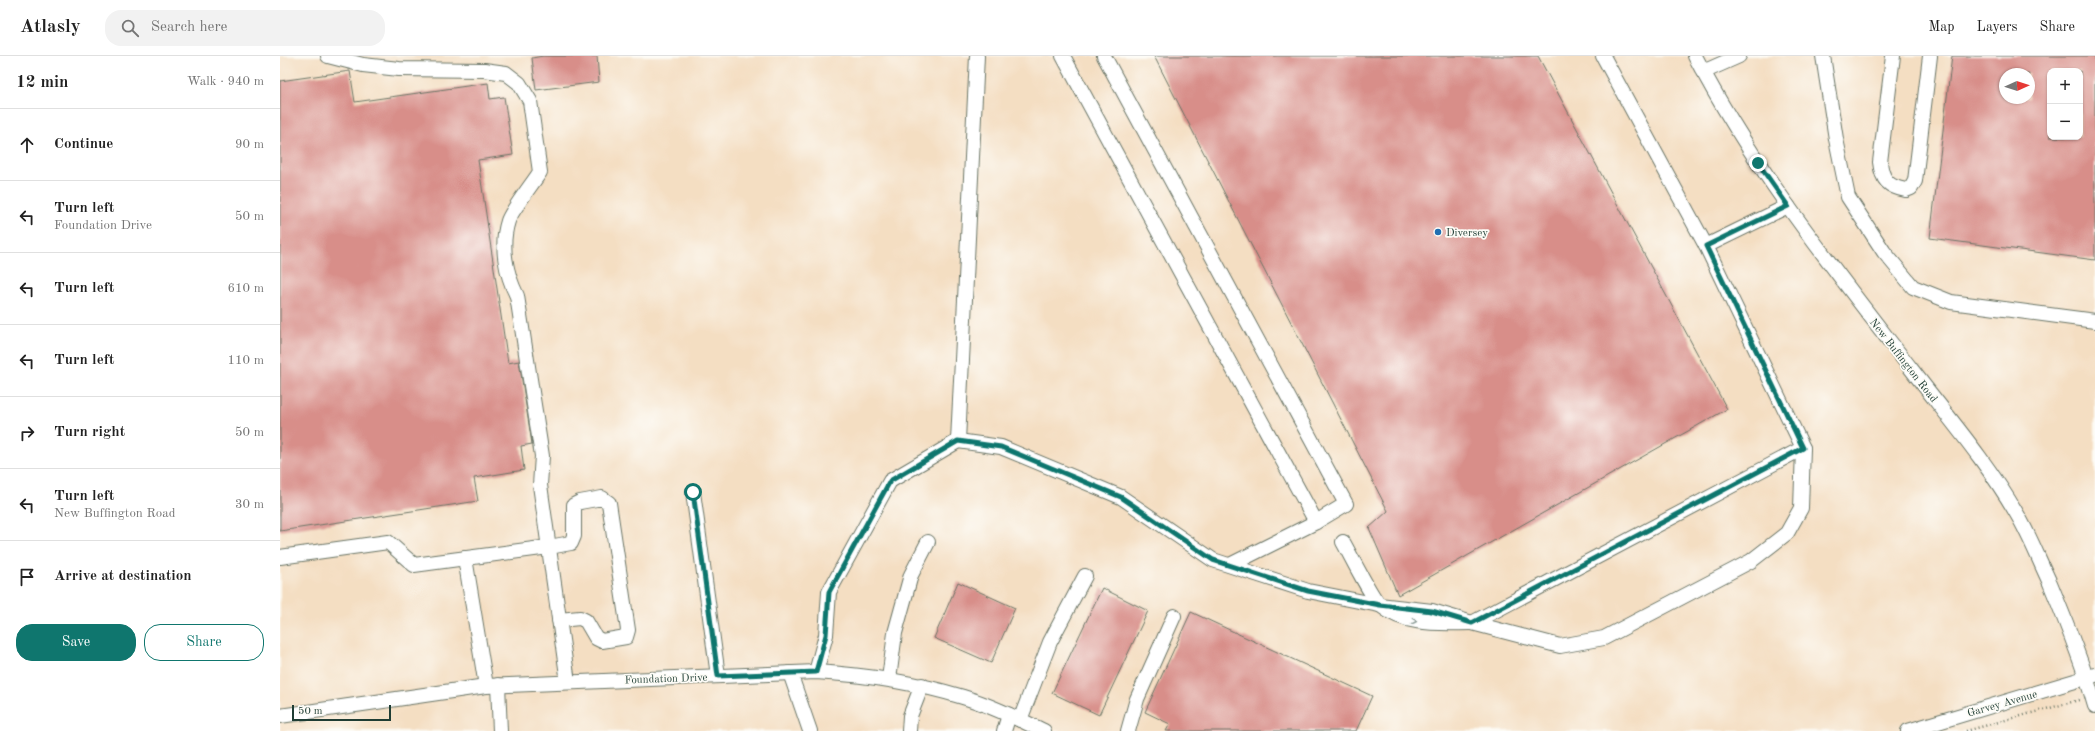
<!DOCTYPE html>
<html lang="en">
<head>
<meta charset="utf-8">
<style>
  :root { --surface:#fff; --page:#f2f2f2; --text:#222; --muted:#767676; --line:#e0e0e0; --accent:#0f766e }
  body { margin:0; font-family:"Old Standard TT",serif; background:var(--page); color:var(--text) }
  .controls { position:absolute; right:12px; top:12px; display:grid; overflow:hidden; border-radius:8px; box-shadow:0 1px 3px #0004 }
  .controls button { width:36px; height:36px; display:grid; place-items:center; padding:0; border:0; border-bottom:1px solid var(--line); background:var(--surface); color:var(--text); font:20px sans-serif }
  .compass { position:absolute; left:1719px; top:12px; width:36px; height:36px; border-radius:50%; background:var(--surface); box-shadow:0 1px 3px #0004; rotate:87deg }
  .scale { position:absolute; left:12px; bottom:10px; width:99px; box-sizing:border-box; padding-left:4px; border:2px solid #1f3d34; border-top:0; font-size:11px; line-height:14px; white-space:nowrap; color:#1f3d34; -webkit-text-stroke:3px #fdfcf7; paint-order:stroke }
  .stop { position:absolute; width:12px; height:12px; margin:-9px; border:3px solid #0f766e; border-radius:50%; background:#fff }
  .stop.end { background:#0f766e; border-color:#fff; box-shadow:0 1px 4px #0008 }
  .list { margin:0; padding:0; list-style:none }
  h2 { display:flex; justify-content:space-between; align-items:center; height:52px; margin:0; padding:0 16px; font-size:17px }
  h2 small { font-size:13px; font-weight:400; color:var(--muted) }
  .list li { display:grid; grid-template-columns:26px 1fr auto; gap:12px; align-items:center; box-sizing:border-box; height:72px; padding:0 16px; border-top:1px solid var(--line) }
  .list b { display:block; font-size:15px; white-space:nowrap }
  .list p { margin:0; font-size:13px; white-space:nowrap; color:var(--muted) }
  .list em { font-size:13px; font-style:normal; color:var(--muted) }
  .actions { display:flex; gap:8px; padding:12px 16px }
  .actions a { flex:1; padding:9px 0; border:1px solid var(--accent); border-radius:16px; text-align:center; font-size:14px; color:var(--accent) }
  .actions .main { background:var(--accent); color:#fff }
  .icon { flex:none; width:22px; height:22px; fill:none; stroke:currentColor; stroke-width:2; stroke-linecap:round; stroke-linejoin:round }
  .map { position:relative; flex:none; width:1815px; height:675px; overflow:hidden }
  header { display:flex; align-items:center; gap:24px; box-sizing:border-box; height:56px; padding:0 20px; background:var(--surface); border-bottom:1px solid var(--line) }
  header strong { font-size:19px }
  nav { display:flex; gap:22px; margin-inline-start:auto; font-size:14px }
  .search { width:280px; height:36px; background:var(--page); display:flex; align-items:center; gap:10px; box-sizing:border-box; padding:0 14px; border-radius:16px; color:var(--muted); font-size:15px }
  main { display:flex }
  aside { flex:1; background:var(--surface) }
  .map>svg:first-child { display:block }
  .building { fill:#d88e89; fill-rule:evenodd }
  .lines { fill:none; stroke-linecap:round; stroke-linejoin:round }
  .minor-casing { stroke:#6a7566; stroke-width:16 }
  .path { stroke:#6a7566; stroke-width:2.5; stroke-dasharray:1 3; stroke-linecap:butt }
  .minor { stroke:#fff; stroke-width:14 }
  .oneway { stroke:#8f9e9a }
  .route { stroke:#0f766e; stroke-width:5 }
  .poi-dot { fill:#1f6fb2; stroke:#fdfcf7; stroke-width:1.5 }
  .labels { text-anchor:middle; stroke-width:3.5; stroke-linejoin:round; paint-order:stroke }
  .poi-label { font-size:11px; fill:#1f3d34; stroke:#fdfcf7; text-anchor:start }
  .street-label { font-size:11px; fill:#1f3d34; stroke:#fdfcf7 }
</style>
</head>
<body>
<header>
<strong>Atlasly</strong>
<div class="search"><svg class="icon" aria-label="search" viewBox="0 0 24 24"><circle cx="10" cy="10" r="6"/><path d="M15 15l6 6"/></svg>Search here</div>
<nav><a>Map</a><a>Layers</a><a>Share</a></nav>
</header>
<main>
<aside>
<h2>12 min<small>Walk · 940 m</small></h2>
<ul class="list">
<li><svg class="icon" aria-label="ahead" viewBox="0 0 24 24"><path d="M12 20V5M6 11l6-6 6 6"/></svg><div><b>Continue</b></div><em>90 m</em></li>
<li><svg class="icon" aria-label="left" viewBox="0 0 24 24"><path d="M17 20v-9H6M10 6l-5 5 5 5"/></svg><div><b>Turn left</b><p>Foundation Drive</p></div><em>50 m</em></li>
<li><svg class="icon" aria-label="left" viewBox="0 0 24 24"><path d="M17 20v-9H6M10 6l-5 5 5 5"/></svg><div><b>Turn left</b></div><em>610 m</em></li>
<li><svg class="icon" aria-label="left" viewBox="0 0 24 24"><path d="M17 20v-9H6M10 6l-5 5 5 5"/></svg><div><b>Turn left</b></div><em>110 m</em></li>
<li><svg class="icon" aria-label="right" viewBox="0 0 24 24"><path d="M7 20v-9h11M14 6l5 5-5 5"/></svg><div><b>Turn right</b></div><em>50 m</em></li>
<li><svg class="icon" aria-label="left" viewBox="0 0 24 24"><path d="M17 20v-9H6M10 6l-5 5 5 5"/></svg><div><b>Turn left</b><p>New Buffington Road</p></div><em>30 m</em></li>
<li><svg class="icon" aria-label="arrive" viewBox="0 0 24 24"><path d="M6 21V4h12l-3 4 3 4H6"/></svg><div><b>Arrive at destination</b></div></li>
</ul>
<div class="actions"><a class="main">Save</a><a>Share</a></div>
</aside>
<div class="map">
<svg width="1815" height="675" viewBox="0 0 1815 675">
  <rect width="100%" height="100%" fill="#fdfcf7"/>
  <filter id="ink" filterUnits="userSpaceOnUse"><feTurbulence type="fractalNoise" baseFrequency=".025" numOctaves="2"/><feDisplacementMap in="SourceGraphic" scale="8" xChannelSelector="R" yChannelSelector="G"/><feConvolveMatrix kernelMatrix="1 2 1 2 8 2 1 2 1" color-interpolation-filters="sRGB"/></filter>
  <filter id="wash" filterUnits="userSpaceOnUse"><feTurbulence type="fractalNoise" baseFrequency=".012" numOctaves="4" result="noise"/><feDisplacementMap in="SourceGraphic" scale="16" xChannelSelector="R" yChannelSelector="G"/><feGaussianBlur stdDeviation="0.9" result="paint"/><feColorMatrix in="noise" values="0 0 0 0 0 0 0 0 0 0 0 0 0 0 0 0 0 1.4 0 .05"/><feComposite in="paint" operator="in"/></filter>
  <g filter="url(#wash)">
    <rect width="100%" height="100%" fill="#f4dec2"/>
    <g id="blocks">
      <g class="building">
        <path d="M 263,0 L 317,0 L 319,26 L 256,34 L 252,2 Z"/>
        <path d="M 874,0 L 1258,0 L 1447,353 L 1118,539 L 1089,472 L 1108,455 Z"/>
        <path d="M 1672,0 L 1815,0 L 1815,204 L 1650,182 ZM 1770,15 L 1800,15 L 1800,81 L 1770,81 ZM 1725,18 L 1749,18 L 1749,42 L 1725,42 Z"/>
        <path d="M 70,15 L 75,46 L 208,27 L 210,43 L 224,41 L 233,99 L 198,104 L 228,307 L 239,305 L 252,388 L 241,390 L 244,414 L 194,422 L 198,445 L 0,475 L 0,25 Z"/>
        <path d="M 678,526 L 735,552 L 711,607 L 654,582 Z"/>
        <path d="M 822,532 L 868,555 L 819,659 L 772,637 Z"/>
        <path d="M 911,556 L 1092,640 L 1076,675 L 886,675 L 890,668 L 865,656 Z"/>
      </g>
    </g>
  </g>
  <g filter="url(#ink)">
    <use href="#blocks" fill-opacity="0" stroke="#6a7566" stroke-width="1"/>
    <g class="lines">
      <g class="minor-casing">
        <g id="minor">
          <path d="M 48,0 L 83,9 L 119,13 L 204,14 L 226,17 L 239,27 L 250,45 L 260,116 C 253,127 231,155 228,165 C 220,190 226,218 237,240 L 262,400 L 260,429 L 288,626"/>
          <path d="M 783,0 L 1036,466 L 950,509"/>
          <path d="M 824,0 L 1066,448 L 1036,466"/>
          <path d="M 1323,0 L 1426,190 L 1508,150"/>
          <path d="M 1415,0 C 1474,114 1554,213 1632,314 C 1668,361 1707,406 1737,458 C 1750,480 1759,504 1770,527 C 1787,568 1803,608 1815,650"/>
          <path d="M 1543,0 L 1556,83 L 1568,141 L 1604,196 L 1633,231 L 1671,246 L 1815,265"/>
          <path d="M 1613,0 L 1600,106 C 1602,124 1608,131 1626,134 L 1631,132 L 1635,125 L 1650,0"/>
          <path d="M 1423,16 L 1459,0"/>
          <path d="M 678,385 L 721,391 L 841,441 L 933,504 L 1028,535 L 1099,549 L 1152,555 L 1192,567 L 1280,590 L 1324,582 L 1471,505 L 1507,477 L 1521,452 L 1523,392"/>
          <path d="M 413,436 L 438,620"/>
          <path d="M 1063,486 C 1070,498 1092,543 1100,549 C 1127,571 1160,567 1192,567 L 1523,392 L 1426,190"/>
          <path d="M 0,501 L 108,486 L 134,509 L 269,491 L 291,487 L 294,480 L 294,449 L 300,446 L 322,442 L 329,447 L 348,574 L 346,581 L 322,585 L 316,582 L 306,565 L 300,562 L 279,564"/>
          <path d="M 185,502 L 206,630"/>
          <path d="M 536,616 L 546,579 L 549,536 L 610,425 L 678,385 L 697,0"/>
          <path d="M 510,617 L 530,675"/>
          <path d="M 609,623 L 615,577 L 631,519 L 648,486"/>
          <path d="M 218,629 L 220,675"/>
          <path d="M 0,660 L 206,630 L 536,616 C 586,619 634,626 683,641 C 711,649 738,663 764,675"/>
          <path d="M 740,664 L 770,586 L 805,520"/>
          <path d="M 629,675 L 630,660 L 642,629"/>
          <path d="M 724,675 L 729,659"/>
          <path d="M 848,675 L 857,643 L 894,560"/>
          <path d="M 1628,675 L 1815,619"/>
        </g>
      </g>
      <path class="path" d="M 1686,675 L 1799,644"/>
      <use href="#minor" class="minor"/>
    </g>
    <defs><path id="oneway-chevron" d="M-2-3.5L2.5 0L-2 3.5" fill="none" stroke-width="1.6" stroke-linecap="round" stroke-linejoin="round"/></defs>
    <use class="oneway" href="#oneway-chevron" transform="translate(1134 565) rotate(10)"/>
  </g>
  <g class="lines" filter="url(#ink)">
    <path class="route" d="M 413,436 L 438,620 L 536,616 L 546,579 L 549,536 L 610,425 L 678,385 L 721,391 L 841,441 L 933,504 L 1028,535 L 1100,549 L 1152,555 L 1192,567 L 1523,392 L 1426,190 L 1508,150 L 1478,107"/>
  </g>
  <circle class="poi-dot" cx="1158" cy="176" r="4"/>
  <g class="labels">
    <g class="poi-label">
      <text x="1166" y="180">Diversey</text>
    </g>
    <g class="street-label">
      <text transform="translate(1624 304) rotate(52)" y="4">New Buffington Road</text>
      <text transform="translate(386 622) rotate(-2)" y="4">Foundation Drive</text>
      <text transform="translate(1722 647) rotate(-16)" y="4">Garvey Avenue</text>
    </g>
  </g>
</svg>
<div class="controls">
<button>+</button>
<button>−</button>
</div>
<svg class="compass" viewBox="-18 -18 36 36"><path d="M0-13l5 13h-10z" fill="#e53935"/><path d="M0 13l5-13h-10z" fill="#767676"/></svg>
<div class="scale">50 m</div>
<div class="stop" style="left:413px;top:436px"></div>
<div class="stop end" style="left:1478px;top:107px"></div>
</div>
</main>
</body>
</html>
